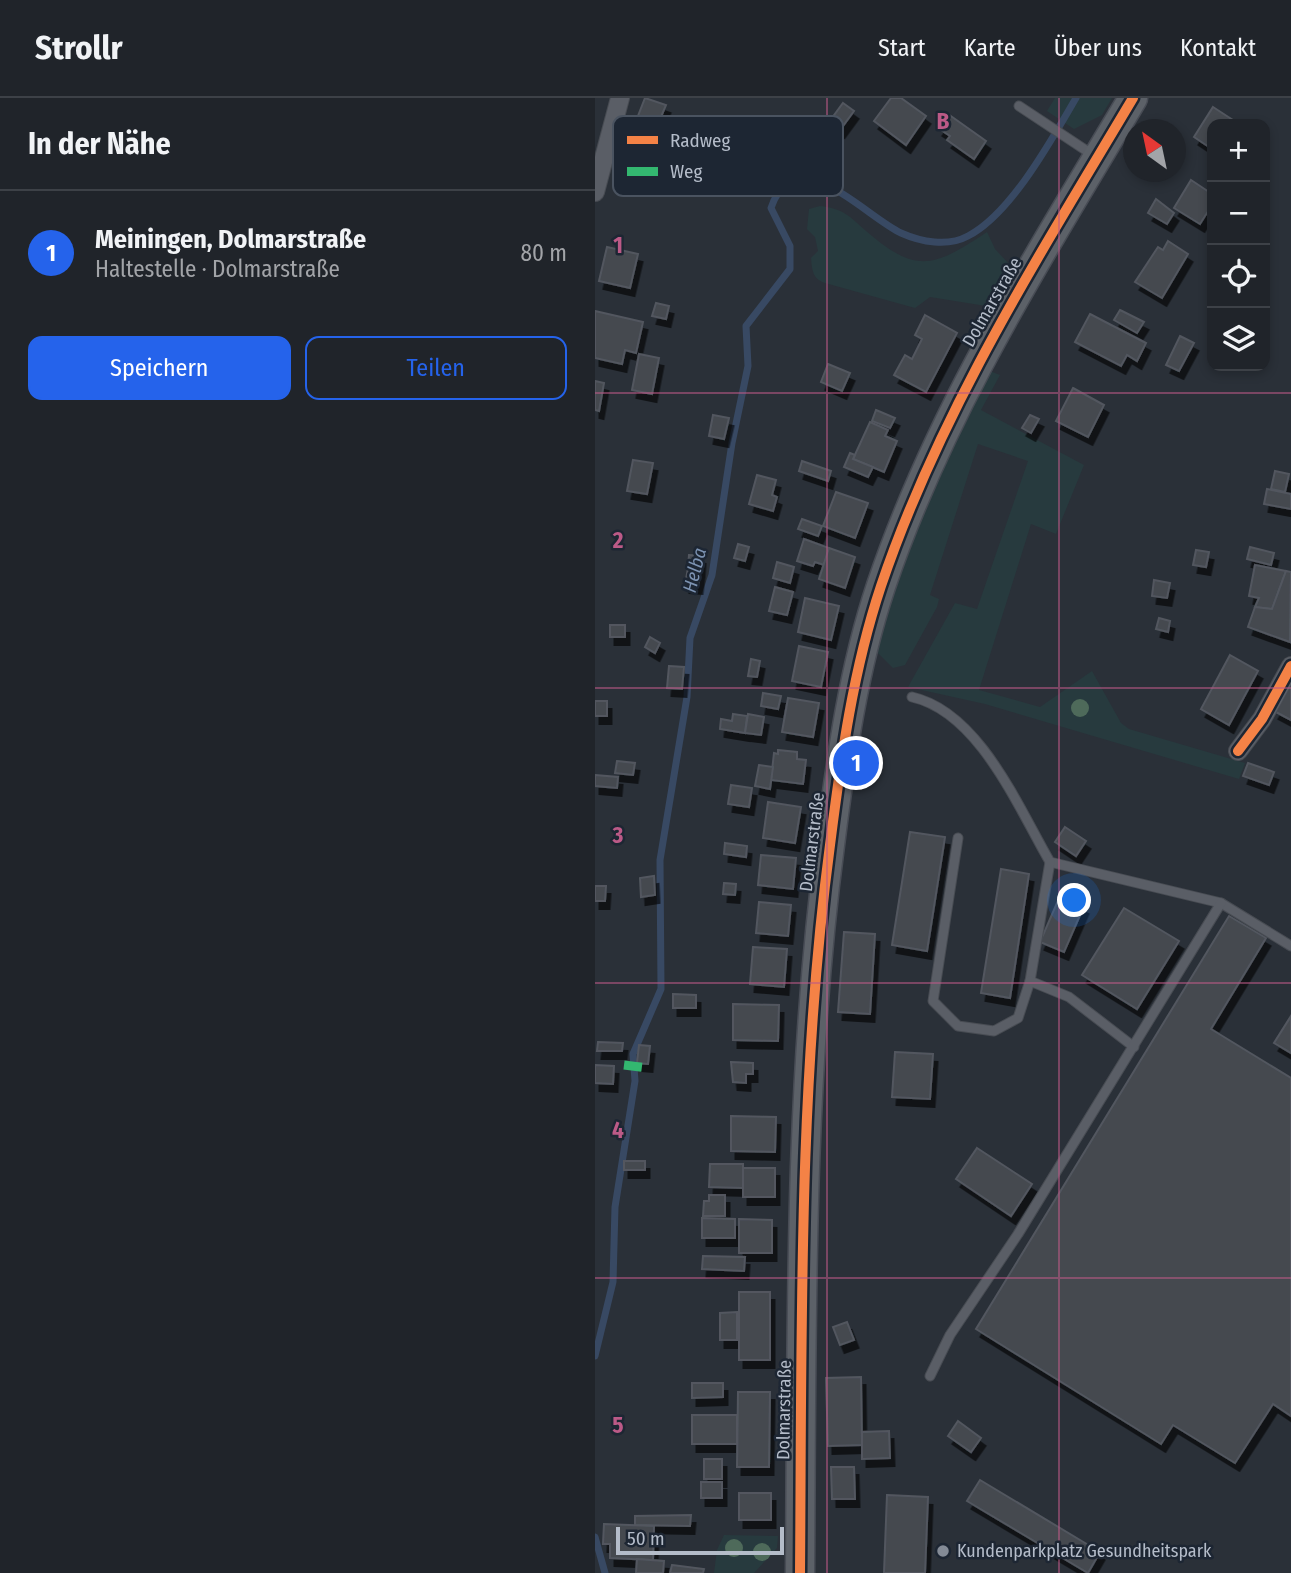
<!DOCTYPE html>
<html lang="de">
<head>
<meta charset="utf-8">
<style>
  :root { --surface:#20242a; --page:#282c32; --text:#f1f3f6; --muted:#a2a4a8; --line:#3d4147; --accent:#2563eb }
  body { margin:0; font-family:"Fira Sans Condensed",sans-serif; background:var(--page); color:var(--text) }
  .controls { position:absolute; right:21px; top:21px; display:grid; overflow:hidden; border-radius:14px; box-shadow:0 4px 10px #0003 }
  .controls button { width:63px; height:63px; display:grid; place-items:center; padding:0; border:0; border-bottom:2px solid var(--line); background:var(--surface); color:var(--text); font:35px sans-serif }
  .compass { position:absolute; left:528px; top:21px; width:63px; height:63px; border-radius:50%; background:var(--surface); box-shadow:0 4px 10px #0003; rotate:327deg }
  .scale { position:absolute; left:21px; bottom:18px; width:168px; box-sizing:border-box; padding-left:7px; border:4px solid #b4bcc9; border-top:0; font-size:19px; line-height:24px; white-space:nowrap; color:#b4bcc9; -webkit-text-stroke:5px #1d2633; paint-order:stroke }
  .you { position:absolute; left:480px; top:803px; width:24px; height:24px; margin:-18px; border:5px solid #fff; border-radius:50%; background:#1a73e8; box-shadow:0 0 0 10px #1a73e833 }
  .badge { display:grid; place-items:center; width:46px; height:46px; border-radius:50%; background:var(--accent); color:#fff; font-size:23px; font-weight:700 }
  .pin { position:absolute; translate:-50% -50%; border:4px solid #fff; box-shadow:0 2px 7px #0006 }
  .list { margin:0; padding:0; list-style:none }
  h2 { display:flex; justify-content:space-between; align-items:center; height:91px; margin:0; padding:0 28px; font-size:30px }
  h2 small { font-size:23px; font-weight:400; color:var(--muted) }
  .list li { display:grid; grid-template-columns:46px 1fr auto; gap:21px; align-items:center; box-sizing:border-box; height:126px; padding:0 28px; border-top:2px solid var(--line) }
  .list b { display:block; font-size:26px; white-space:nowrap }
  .list p { margin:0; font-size:23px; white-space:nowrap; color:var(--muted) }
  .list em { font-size:23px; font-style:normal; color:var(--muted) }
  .actions { display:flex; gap:14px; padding:21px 28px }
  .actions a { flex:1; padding:16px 0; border:2px solid var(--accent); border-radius:14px; text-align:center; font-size:24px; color:var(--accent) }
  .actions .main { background:var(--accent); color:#fff }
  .icon { flex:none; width:38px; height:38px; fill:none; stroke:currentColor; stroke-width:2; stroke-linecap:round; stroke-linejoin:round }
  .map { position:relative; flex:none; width:696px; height:1475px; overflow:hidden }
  header { display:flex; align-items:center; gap:42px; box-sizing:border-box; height:98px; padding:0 35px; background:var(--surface); border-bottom:2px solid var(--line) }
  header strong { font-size:33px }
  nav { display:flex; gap:38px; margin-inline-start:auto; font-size:24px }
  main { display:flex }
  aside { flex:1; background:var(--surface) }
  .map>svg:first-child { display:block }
  .green { fill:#273a3e }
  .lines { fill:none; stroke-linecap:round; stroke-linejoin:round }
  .stream { stroke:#384963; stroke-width:7 }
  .building { fill:#444950; stroke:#52575f; stroke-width:2; filter:url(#shadow) }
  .service-casing { stroke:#484c53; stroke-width:11 }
  .minor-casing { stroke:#484c53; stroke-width:20 }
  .primary-casing { stroke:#484c55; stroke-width:31 }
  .service { stroke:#5a5e66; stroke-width:9 }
  .minor { stroke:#5a5e66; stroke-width:18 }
  .primary { stroke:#5c6168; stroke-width:28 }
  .quiet { stroke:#33b770; stroke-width:9; stroke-dasharray:18 9; stroke-linecap:butt }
  .cycleway-casing { stroke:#1d2633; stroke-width:15 }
  .cycleway { stroke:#f48246; stroke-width:10 }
  .tree { fill:#4e6a5a }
  .grid { fill:none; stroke:#bc5a87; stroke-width:2; stroke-opacity:0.55 }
  .poi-dot { fill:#848b96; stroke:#1d2633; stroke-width:2.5 }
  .labels { text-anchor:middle; stroke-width:5; stroke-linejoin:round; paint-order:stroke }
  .street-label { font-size:18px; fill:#b4bcc9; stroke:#1d2633 }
  .poi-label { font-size:18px; fill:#b4bcc9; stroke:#1d2633; text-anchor:start }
  .water-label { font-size:19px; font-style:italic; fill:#7c92b1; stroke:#1d2633 }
  .key { fill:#1d2633; stroke:#4a5360; stroke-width:2 }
  .key-label { font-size:19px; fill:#b4bcc9 }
  .grid-label { font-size:23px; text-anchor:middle; font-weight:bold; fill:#bc5a87; stroke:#1d2633; stroke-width:5; stroke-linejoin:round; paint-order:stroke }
</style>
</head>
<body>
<header>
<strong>Strollr</strong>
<nav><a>Start</a><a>Karte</a><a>Über uns</a><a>Kontakt</a></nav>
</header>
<main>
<aside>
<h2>In der Nähe<small></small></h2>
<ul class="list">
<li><span class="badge">1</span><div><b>Meiningen, Dolmarstraße</b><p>Haltestelle · Dolmarstraße</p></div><em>80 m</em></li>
</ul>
<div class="actions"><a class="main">Speichern</a><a>Teilen</a></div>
</aside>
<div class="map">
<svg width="696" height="1475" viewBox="0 0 696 1475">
  <defs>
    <filter id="shadow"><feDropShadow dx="4.5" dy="8" stdDeviation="0" flood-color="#0009"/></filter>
  </defs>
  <rect width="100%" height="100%" fill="#2a3038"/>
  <g class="green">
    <path d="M 460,0 L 517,0 L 507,17 L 479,31 L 452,13 Z"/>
    <path d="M 225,108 C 249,111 253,117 271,133 C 322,177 339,169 392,134 L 400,151 L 415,167 L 391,208 L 335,199 L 320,210 L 230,185 C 218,181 217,173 216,160 L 223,153 L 220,139 L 212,131 L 214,111 Z"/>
    <path d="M 395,273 L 405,277 L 386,312 L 489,367 L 461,436 L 436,426 L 384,592 L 445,609 L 497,573 L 526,625 L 534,631 L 650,665 L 644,681 L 390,606 L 313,589 L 360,505 L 382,511 L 433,363 L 383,346 L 335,497 L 344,501 L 342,509 L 310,567 L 298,570 L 280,552 L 320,427 Z"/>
    <path d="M 129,1437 L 183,1438 L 182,1450 L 159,1475 L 119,1475 L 122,1452 Z"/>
  </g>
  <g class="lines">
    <g class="stream">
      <path d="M 0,1258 L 18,1184 L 20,1109 L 40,983 L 38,956 L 66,891 L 65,762 L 92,599 L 95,540 L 117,477 L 137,345 L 153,268 L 151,228 L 195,171 L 195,148 L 176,110 C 200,39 271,119 306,135 C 326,144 353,149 373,138 C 416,116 457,41 481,0"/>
      <path d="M 0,1439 L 10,1475"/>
    </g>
  </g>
  <g class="building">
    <path d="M 50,0 L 71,7 L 63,26 L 43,18 Z"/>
    <path d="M 296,0 L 306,0 L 331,18 L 311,47 L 279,23 Z"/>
    <path d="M 248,5 L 259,13 L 245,32 L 234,24 Z"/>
    <path d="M 618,9 L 644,26 L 617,26 L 617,51 L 599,39 Z"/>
    <path d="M 353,16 L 391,43 L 379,61 L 352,42 L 355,38 L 343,30 Z"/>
    <path d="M 596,82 L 617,96 L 617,107 L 605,126 L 579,110 Z"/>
    <path d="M 561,101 L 579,115 L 572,126 L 553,115 Z"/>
    <path d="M 573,143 L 593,156 L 567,200 L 540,184 L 563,149 L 568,152 Z"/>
    <path d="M 12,149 L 43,156 L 35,190 L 4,183 Z"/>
    <path d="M 61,205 L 74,208 L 71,221 L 57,218 Z"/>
    <path d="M 525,212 L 549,224 L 542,235 L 519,222 Z"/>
    <path d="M 0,213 L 48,224 L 41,255 L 30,252 L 27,266 L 0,260 Z"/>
    <path d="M 495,216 L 551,245 L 542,263 L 532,257 L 526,268 L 480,244 Z"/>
    <path d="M 330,217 L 362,235 L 331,294 L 299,277 L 310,257 L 317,261 L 327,241 L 320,237 Z"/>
    <path d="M 585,238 L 599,245 L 584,273 L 571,267 Z"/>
    <path d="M 44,256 L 64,260 L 57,296 L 37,292 Z"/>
    <path d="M 233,266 L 255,275 L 247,293 L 226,284 Z"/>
    <path d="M 0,283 L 9,285 L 4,313 L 0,312 Z"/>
    <path d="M 478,290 L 509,307 L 493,339 L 461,323 Z"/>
    <path d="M 281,312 L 300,320 L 295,330 L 277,323 Z"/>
    <path d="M 118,317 L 134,320 L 129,341 L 114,338 Z"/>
    <path d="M 435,317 L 444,321 L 436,335 L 427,330 Z"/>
    <path d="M 275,324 L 293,332 L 290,338 L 302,343 L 289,374 L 258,361 Z"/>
    <path d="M 255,355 L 260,357 L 258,361 L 278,369 L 273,379 L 249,369 Z"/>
    <path d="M 38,362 L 58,365 L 52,396 L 32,393 Z"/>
    <path d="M 207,363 L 236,373 L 233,383 L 204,373 Z"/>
    <path d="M 680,373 L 694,376 L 690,394 L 676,391 Z"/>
    <path d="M 162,377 L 181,382 L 177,397 L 182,399 L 178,413 L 154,406 Z"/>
    <path d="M 672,391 L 696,396 L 696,411 L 669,406 Z"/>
    <path d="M 241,394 L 273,405 L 260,440 L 228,428 Z"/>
    <path d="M 207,421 L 227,428 L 223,438 L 203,431 Z"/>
    <path d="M 209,441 L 234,450 L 229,467 L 220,464 L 218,468 L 202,463 Z"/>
    <path d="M 143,446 L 154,449 L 150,463 L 139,460 Z"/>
    <path d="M 655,449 L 679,455 L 676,467 L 652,461 Z"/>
    <path d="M 234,450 L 260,459 L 250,490 L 224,481 Z"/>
    <path d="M 601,452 L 614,454 L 611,469 L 598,467 Z"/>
    <path d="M 94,457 L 106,458 L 105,471 L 93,470 Z"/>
    <path d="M 182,464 L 199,469 L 195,485 L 178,480 Z"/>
    <path d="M 660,467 L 691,473 L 677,511 L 660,509 L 664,500 L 654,498 Z"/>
    <path d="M 93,470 L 105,471 L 103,488 L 90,487 Z"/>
    <path d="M 691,473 L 696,474 L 695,544 L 653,529 L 660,509 L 677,511 Z"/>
    <path d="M 559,482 L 575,485 L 572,500 L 557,498 Z"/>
    <path d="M 180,489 L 198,494 L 192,517 L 174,513 Z"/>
    <path d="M 210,500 L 244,508 L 236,542 L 203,534 Z"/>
    <path d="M 564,520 L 575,523 L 573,534 L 561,531 Z"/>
    <rect x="15" y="527" width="15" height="12"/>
    <path d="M 55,539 L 65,545 L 60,555 L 50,549 Z"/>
    <path d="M 204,548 L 233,554 L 226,589 L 197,583 Z"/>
    <path d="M 635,557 L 663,573 L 634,627 L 606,611 Z"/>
    <path d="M 156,561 L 165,563 L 162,579 L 153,578 Z"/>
    <path d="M 74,568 L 89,569 L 87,591 L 72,590 Z"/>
    <path d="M 696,585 L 696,622 L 679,613 Z"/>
    <path d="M 168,595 L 186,598 L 183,611 L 166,608 Z"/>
    <path d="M 193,600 L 224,605 L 218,639 L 187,634 Z"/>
    <rect x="0" y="603" width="12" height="15"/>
    <path d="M 138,616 L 152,618 L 150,635 L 125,631 L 126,621 L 137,623 Z"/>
    <path d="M 153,616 L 169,619 L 166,637 L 150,635 Z"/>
    <path d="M 183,652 L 202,654 L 202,661 L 211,662 L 208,686 L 176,682 L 179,655 L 183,656 Z"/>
    <path d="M 22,663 L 40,665 L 38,677 L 20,675 Z"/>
    <path d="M 653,665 L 679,674 L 674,687 L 648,678 Z"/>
    <path d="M 164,667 L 178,669 L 175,691 L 160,688 Z"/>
    <path d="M 0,677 L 23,679 L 22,690 L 0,688 Z"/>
    <path d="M 136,687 L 157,690 L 154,709 L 133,706 Z"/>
    <path d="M 173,704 L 206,709 L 200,745 L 168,740 Z"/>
    <path d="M 470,729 L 491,743 L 481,758 L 460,744 Z"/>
    <path d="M 315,734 L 350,739 L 332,853 L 297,847 Z"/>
    <path d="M 130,745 L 152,748 L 151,759 L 129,756 Z"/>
    <path d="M 166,757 L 201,760 L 198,791 L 163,787 Z"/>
    <path d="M 406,771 L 434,776 L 415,900 L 386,895 Z"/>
    <path d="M 59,778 L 60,797 L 46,799 L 45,780 Z"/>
    <path d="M 129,785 L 141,786 L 140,797 L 128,796 Z"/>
    <path d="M 0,788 L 11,788 L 10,803 L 0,803 Z"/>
    <path d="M 465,798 L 489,808 L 469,854 L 445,844 Z"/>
    <path d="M 164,804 L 196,807 L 193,838 L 161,835 Z"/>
    <path d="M 529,810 L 584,843 L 542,911 L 487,877 Z"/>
    <path d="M 634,818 L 671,840 L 616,931 L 696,980 L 696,1318 L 678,1306 L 640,1365 L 578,1327 L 566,1346 L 381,1231 Z"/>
    <path d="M 249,834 L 280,836 L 275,916 L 243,914 Z"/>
    <path d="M 158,849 L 192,851 L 189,889 L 155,886 Z"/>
    <path d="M 78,896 L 101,897 L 101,910 L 78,910 Z"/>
    <path d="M 138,906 L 184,907 L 183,943 L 138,942 Z"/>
    <path d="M 696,918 L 696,955 L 679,945 Z"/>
    <path d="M 3,944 L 28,945 L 27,953 L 2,953 Z"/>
    <path d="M 44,947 L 55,948 L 53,966 L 42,965 Z"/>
    <path d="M 300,954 L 338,956 L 335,1001 L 297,999 Z"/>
    <path d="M 136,964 L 158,965 L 158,976 L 151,976 L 151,985 L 138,984 Z"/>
    <path d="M 0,967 L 19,968 L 18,986 L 0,985 Z"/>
    <path d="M 136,1018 L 181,1019 L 180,1054 L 136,1053 Z"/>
    <path d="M 382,1050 L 437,1086 L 416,1118 L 361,1081 Z"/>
    <rect x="29" y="1063" width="21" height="9"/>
    <path d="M 115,1066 L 148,1066 L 148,1090 L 114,1089 Z"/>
    <rect x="148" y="1070" width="32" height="29"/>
    <path d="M 114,1097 L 130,1097 L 130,1118 L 108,1118 L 109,1103 L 114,1103 Z"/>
    <path d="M 107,1120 L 140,1121 L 140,1140 L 107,1140 Z"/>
    <path d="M 144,1121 L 177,1122 L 177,1155 L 144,1155 Z"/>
    <path d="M 108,1158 L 150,1159 L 149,1173 L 107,1171 Z"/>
    <rect x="144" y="1194" width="31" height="68"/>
    <path d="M 142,1214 L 142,1242 L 125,1242 L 125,1215 Z"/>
    <path d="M 252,1224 L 259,1242 L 245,1247 L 238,1229 Z"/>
    <path d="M 266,1279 L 267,1347 L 233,1348 L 231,1280 Z"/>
    <path d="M 97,1285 L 128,1285 L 128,1299 L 97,1300 Z"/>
    <path d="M 143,1294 L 175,1294 L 174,1369 L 142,1369 Z"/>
    <rect x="97" y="1317" width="45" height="29"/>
    <path d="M 363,1323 L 386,1340 L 376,1354 L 353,1338 Z"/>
    <path d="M 294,1333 L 295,1360 L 267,1361 L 267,1334 Z"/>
    <rect x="109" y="1361" width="18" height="20"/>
    <path d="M 236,1369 L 259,1369 L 260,1401 L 237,1401 Z"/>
    <path d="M 385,1382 L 505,1454 L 493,1475 L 372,1403 Z"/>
    <rect x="106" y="1384" width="21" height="16"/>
    <rect x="144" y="1395" width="32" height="27"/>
    <path d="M 292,1397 L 333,1399 L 330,1475 L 289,1475 Z"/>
    <path d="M 96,1417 L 95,1428 L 40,1427 L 40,1418 Z"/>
    <path d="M 9,1426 L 59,1428 L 58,1462 L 15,1460 L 15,1446 L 8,1446 Z"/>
    <path d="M 42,1461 L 69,1463 L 68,1475 L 41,1475 Z"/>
    <path d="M 77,1467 L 109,1471 L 108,1475 L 75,1475 Z"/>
  </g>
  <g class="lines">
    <g class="service-casing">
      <g id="service">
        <path d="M 424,8 L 498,57"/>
        <path d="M 317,599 C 384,614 423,709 455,764 L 626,805 L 696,848"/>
        <path d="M 363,740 L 338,903 L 363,928 L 399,933 L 423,920 L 435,883 L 455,764"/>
        <path d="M 435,883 L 474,899 L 539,949"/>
        <path d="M 335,1278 L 355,1237 L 423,1136 L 626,805"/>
      </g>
    </g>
    <g class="minor-casing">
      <g id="minor">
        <path d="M 0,94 L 25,0"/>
        <path d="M 643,653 L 667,621 L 696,568"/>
      </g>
    </g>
    <g class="primary-casing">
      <path id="primary" d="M 205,1475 C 207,1232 203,988 235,747 C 246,660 258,572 286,488 C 345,313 444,158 538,0"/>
    </g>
    <use href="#service" class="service"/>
    <use href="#minor" class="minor"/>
    <use href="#primary" class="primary"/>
    <path class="quiet" d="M 29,967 L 52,970"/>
    <g class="cycleway-casing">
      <g id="cycleway">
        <path d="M 643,653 L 667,621 L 696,568"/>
        <path d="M 205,1475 C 207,1232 203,988 235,747 C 246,660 258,572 286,488 C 345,313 444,158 538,0"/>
      </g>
    </g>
    <use href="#cycleway" class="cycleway"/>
  </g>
  <g class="tree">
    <circle cx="485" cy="610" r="9"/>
    <circle cx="139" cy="1450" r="9"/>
    <circle cx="167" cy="1454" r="9"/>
  </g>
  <path class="grid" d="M 232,0 L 232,1475M 464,0 L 464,1475M 0,295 L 696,295M 0,590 L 696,590M 0,885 L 696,885M 0,1180 L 696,1180"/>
  <circle class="poi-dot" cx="348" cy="1453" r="7"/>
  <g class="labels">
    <g class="street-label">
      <text transform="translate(397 204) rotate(-60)" y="6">Dolmarstraße</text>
      <text transform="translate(217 744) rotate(-83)" y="6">Dolmarstraße</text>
      <text transform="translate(189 1312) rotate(-89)" y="6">Dolmarstraße</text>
    </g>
    <g class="poi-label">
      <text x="362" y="1459">Kundenparkplatz Gesundheitspark</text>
    </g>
    <g class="water-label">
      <text transform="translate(99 472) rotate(-76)" y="7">Helba</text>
    </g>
  </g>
  <rect x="18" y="18" width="230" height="80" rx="10" class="key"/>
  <rect x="32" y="38" width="31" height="8" fill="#f48246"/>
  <rect x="32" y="69" width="31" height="9" fill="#33b770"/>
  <g class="key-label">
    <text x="75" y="49">Radweg</text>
    <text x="75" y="80">Weg</text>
  </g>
  <g class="grid-label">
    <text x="348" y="31">B</text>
    <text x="23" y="155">1</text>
    <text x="23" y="450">2</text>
    <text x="23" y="745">3</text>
    <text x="23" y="1040">4</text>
    <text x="23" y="1335">5</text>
  </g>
</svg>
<div class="controls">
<button>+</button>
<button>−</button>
<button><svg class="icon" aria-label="locate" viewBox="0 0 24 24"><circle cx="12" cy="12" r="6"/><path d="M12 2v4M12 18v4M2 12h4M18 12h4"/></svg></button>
<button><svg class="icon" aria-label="layers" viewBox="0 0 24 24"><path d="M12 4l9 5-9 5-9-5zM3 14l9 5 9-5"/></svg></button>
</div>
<svg class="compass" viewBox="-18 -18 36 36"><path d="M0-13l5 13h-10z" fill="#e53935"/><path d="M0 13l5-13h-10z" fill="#a2a4a8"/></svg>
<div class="scale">50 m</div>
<div class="you"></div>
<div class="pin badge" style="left:261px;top:665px">1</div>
</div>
</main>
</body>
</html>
